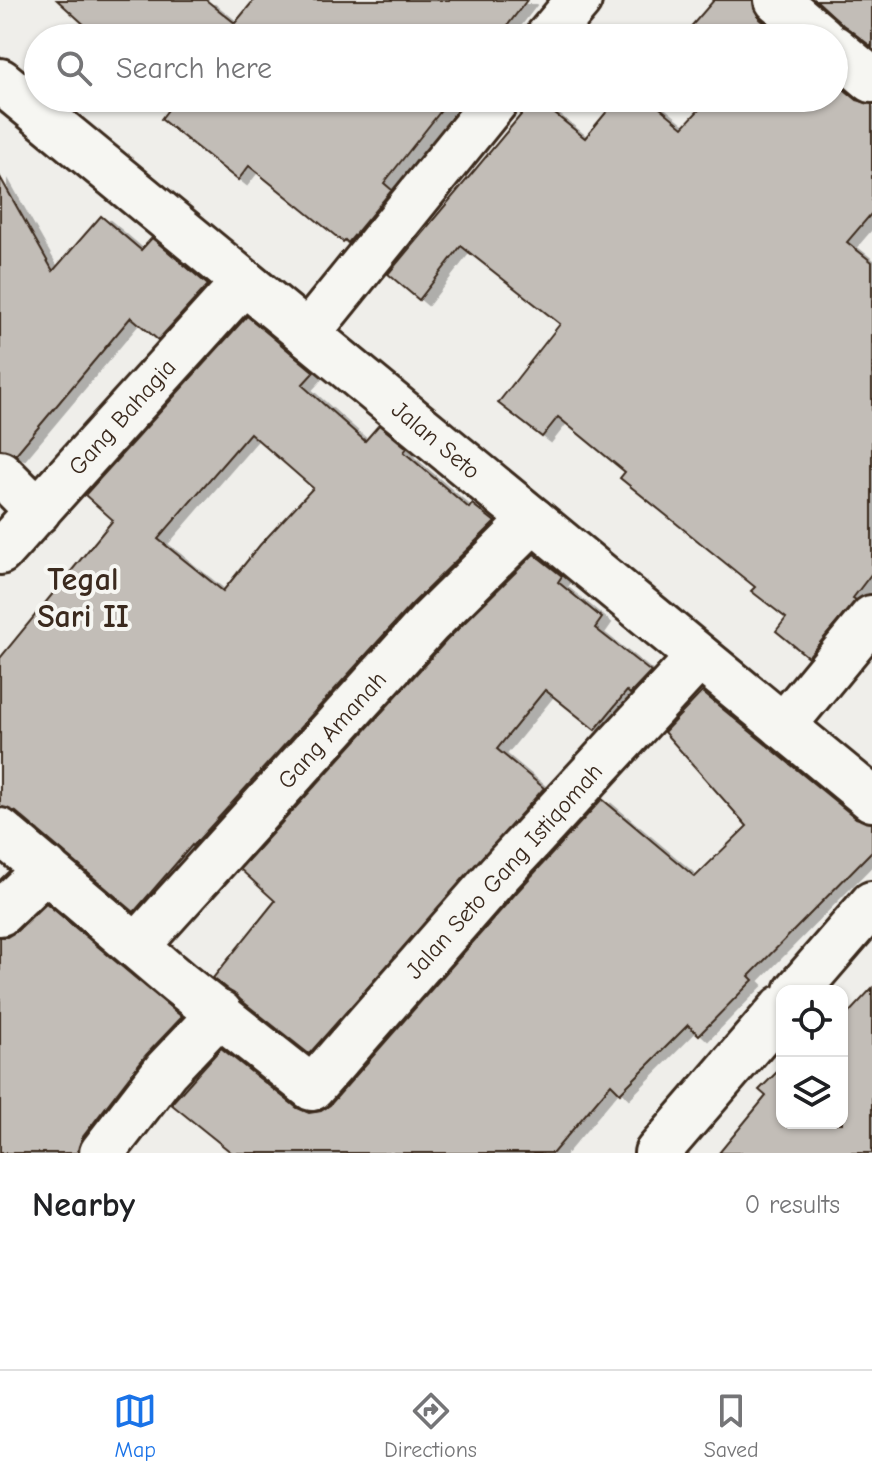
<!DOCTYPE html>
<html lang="en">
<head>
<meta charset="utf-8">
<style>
  :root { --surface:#fff; --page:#f2f2f2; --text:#202124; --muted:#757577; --line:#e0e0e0; --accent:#1a73e8 }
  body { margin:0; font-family:"Comic Neue",sans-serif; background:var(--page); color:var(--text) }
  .controls { position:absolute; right:24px; bottom:24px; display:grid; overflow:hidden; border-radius:16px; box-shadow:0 2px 6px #0004 }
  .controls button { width:72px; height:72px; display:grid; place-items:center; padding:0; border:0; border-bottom:2px solid var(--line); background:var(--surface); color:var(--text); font:40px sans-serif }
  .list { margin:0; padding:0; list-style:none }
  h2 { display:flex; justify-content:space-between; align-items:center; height:104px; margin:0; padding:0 32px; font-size:34px }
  h2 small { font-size:26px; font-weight:400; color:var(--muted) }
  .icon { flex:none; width:44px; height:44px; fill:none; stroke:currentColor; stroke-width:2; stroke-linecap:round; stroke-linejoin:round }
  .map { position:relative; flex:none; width:872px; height:1153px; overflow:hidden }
  .search { position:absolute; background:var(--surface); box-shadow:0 2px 6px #0004; left:24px; right:24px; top:24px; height:88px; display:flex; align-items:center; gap:20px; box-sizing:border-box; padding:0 28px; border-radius:44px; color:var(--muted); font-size:30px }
  .sheet { height:216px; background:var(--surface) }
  nav { display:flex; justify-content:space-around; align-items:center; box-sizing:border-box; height:112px; border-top:2px solid var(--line); background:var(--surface); font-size:22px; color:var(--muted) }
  nav a { display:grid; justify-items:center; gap:4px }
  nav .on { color:var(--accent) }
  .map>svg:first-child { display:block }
  .building { fill:#c2bdb7; stroke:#3b2a1e; stroke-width:2; fill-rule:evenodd; filter:url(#shadow) }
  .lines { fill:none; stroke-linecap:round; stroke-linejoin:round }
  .minor-casing { stroke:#3b2a1e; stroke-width:50 }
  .minor { stroke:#f6f6f2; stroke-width:44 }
  .labels { text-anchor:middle; stroke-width:8; stroke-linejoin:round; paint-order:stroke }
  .street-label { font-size:24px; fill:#3b2a1e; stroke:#f6f6f2 }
  .district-label { font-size:32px; font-weight:bold; fill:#3b2a1e; stroke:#f6f6f2 }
</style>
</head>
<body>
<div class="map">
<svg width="872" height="1153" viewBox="0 0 872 1153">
  <defs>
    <filter id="shadow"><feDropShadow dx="9" dy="5" stdDeviation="0" flood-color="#0004"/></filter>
  </defs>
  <rect width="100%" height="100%" fill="#efeeea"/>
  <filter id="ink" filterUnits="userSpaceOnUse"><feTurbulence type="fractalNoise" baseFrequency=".0125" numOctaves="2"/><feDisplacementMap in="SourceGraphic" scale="16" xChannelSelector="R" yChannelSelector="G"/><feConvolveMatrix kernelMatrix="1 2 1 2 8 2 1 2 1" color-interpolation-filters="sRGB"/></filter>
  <g filter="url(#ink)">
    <g class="building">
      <path d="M 57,0 L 206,0 L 235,23 L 254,0 L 527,0 L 498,38 L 99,38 Z"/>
      <path d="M 714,0 L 753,0 L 754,9 L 760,19 L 783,38 L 681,38 Z"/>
      <path d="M 816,0 L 872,0 L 872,47 L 843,25 Z"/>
      <path d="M 834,81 L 857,100 L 872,104 L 872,213 L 847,242 L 872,262 L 872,573 L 853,598 L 856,600 L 808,657 L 776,631 L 786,618 L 751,591 L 755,587 L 620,478 L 625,472 L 558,417 L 542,437 L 498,403 L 560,324 L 461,246 L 419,300 L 388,274 L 535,98 L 585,138 L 618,98 L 648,98 L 683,127 L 710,98 L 834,98 Z"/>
      <path d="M 177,98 L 451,98 L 384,183 L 392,190 L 348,243 L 345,240 L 343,242 L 249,166 L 238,180 L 161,119 Z"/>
      <path d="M 0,177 L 53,271 L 101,216 L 141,250 L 152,238 L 208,285 L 158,340 L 131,317 L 16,454 L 0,449 Z"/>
      <path d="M 247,316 L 314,372 L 302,385 L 365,441 L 379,425 L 407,448 L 404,452 L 469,508 L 472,504 L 495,522 L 410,606 L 193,846 L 192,845 L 134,912 L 16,812 L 0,807 L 0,658 L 113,520 L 85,495 ZM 250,433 L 313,488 L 260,545 L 223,591 L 158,539 Z"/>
      <path d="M 534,554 L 562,576 L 558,582 L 602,618 L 595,628 L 651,672 L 630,694 L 627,691 L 595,730 L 545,690 L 497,749 L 544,788 L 309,1054 L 213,978 L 275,901 L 240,869 L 447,640 Z"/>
      <path d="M 702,692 L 856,818 L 872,823 L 872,851 L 749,976 L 753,980 L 699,1035 L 688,1025 L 620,1093 L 611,1084 L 553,1153 L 232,1153 L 171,1104 L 221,1048 L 297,1108 L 309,1113 L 321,1111 L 330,1105 L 517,892 L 602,799 L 695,877 L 747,826 L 664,732 Z"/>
      <path d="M 46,903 L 182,1017 L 146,1055 L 82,1138 L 78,1153 L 0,1153 L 0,937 L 7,937 L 17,931 Z"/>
      <path d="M 872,988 L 872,1153 L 719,1153 L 766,1096 L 759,1090 L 782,1067 L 782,1123 L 842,1123 L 842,1015 L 845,1017 Z"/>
    </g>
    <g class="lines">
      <g class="minor-casing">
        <g id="minor">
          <path d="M 777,0 L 822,38"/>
          <path d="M 547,38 L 579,0"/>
          <path d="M 834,48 L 872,80"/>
          <path d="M 0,81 L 872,799"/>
          <path d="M 307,334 L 498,98"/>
          <path d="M 0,473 L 38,511"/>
          <path d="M 0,552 L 244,282"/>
          <path d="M 783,726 L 872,618"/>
          <path d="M 0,831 L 178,982 L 312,1088 L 498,875 L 699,657"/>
          <path d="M 0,913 L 46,869"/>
          <path d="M 137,946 L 429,623 L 533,520"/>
          <path d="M 797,991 L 872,904"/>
          <path d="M 102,1153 L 166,1070 L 220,1013"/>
          <path d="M 657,1153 L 782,1008"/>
        </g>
      </g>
      <use href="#minor" class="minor"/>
    </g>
  </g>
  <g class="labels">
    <g class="street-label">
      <text transform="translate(122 417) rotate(-48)" y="8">Gang Bahagia</text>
      <text transform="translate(436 440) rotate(40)" y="8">Jalan Seto</text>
      <text transform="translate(332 730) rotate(-48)" y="8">Gang Amanah</text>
      <text transform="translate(504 871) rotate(-48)" y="8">Jalan Seto Gang Istiqomah</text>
    </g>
    <g class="district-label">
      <text x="83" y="590">Tegal<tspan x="83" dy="37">Sari II</tspan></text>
    </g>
  </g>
</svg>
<div class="controls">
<button><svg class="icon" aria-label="locate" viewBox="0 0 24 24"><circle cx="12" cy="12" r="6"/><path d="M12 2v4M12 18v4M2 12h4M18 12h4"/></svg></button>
<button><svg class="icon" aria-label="layers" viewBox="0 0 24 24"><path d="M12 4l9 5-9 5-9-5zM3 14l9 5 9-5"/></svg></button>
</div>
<div class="search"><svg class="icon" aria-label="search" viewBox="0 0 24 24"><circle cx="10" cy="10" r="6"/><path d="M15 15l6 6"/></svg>Search here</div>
</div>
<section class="sheet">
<h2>Nearby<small>0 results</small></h2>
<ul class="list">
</ul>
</section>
<nav>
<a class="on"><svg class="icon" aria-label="map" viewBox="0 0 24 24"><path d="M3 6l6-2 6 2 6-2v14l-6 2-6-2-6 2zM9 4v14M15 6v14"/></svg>Map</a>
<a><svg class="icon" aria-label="directions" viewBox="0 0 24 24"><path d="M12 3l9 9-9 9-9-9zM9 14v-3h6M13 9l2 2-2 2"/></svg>Directions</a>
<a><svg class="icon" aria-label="saved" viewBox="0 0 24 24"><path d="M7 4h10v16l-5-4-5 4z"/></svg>Saved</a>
</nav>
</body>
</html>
